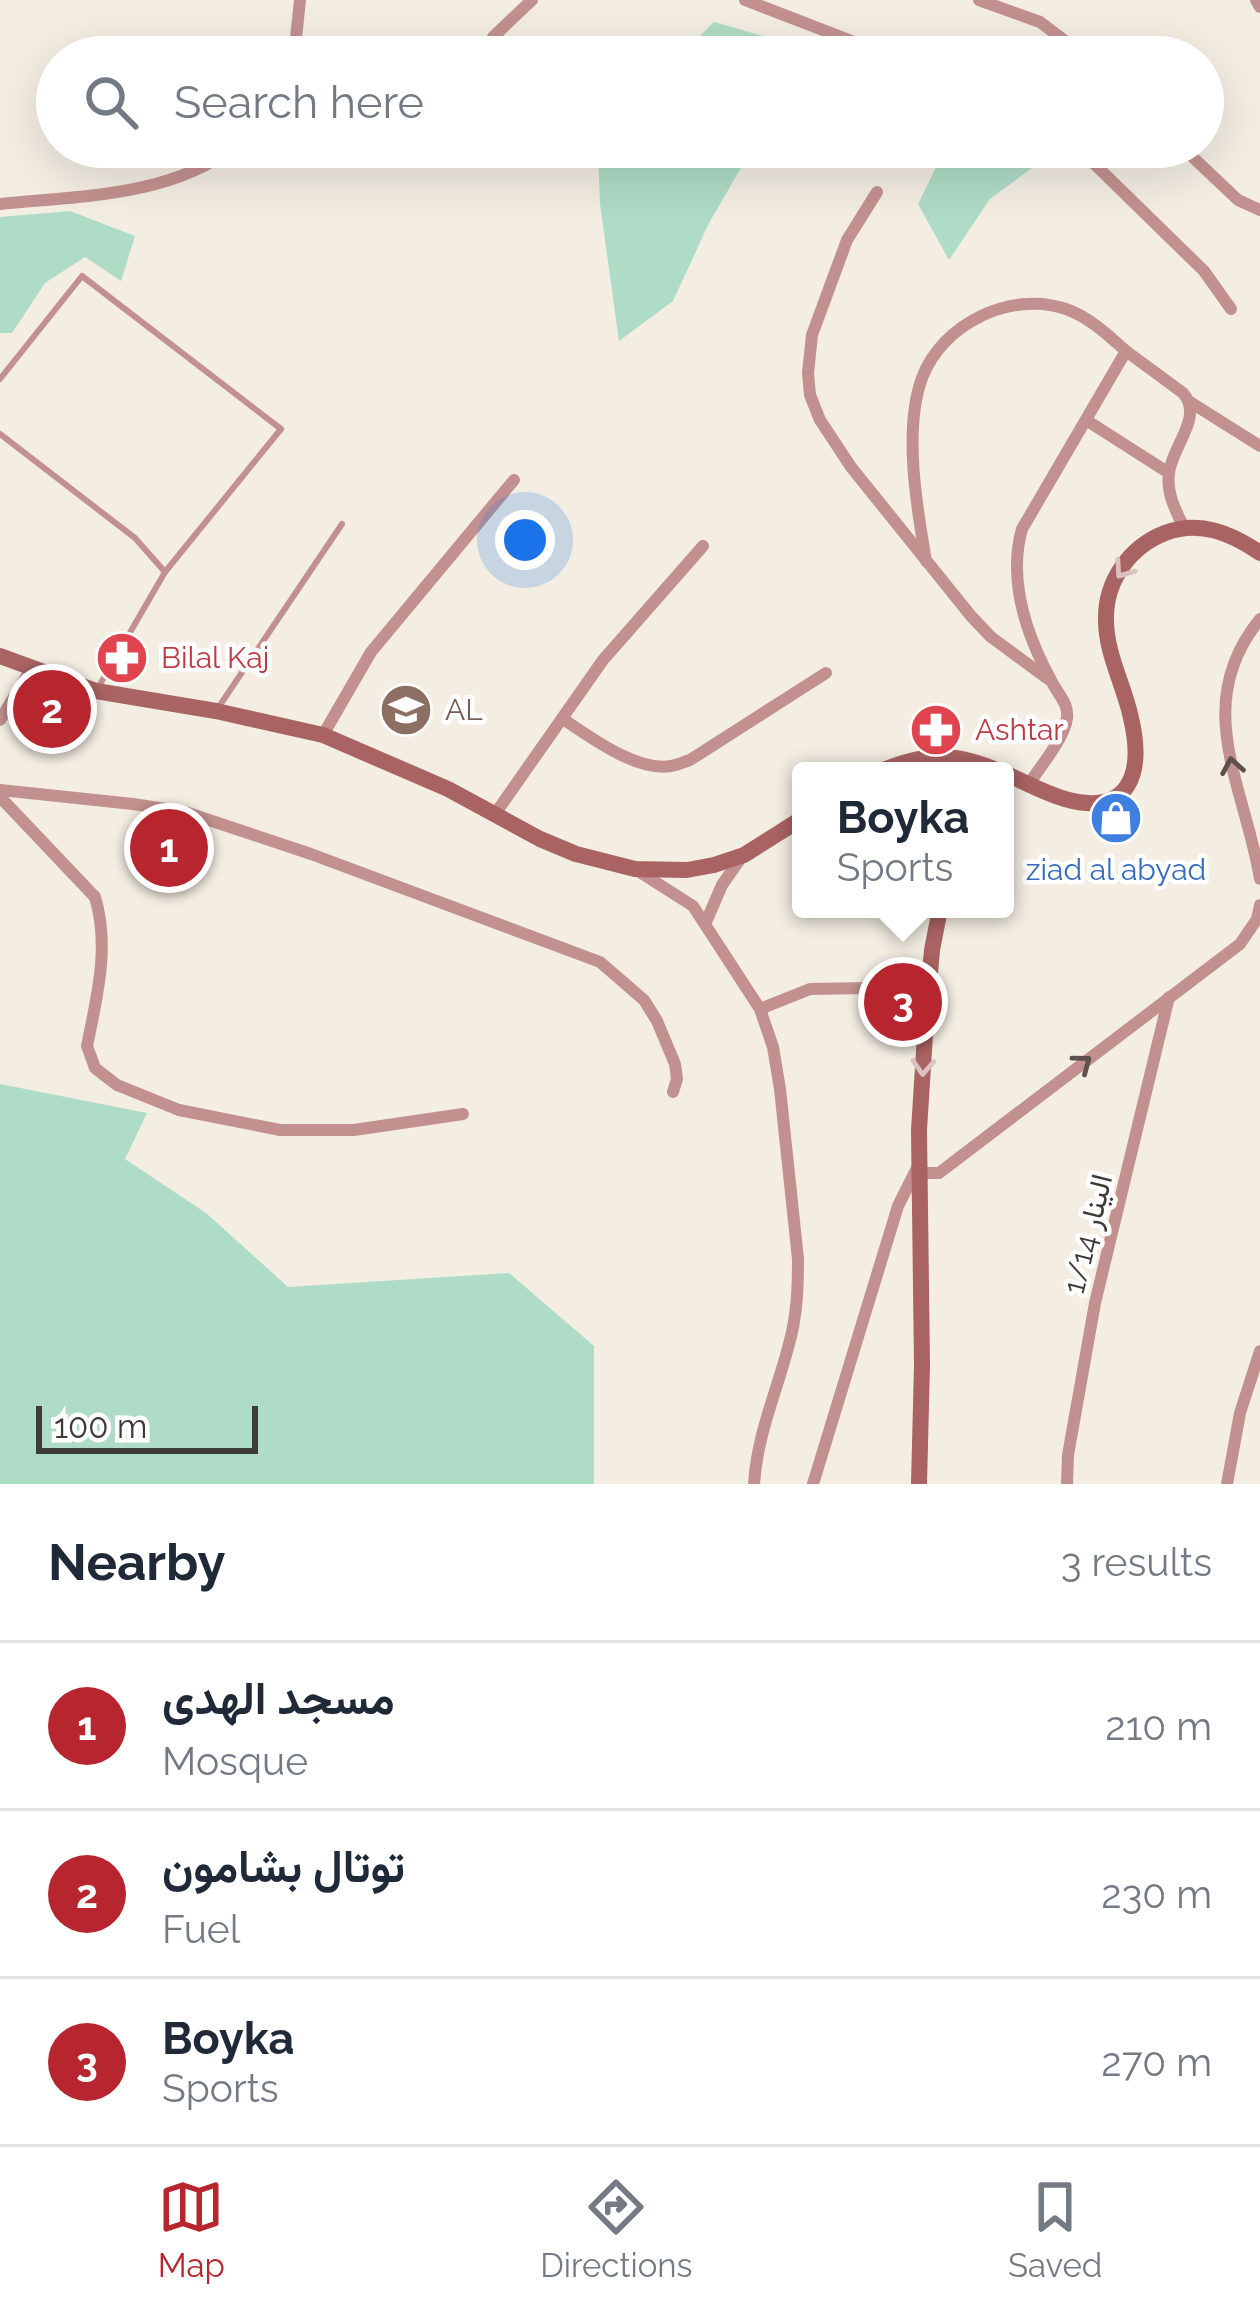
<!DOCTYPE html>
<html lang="en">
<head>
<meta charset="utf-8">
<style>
  :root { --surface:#fff; --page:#f6f6f7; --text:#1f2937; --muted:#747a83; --line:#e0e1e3; --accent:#b7262e }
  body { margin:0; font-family:Raleway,Vazirmatn,sans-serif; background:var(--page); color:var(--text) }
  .scale { position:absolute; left:36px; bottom:30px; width:222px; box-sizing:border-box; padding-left:12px; border:6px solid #3e3b37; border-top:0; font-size:33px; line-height:42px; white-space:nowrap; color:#3e3b37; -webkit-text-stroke:9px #fff; paint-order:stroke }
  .you { position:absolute; left:525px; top:540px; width:42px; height:42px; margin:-30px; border:9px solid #fff; border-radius:50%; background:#1a73e8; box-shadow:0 0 0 18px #1a73e833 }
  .badge { display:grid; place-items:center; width:78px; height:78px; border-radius:50%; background:var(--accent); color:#fff; font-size:39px; font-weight:700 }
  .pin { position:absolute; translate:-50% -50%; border:6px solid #fff; box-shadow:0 3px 12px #0006 }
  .popup { position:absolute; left:792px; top:762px; width:222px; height:156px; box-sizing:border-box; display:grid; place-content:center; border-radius:12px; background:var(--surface); filter:drop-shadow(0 3px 9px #0005); font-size:39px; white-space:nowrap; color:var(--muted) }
  .popup b { font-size:45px; color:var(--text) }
  .popup::after { content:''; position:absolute; left:50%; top:100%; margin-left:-24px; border:24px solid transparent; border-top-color:var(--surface) }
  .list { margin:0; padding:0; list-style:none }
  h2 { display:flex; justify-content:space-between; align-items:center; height:156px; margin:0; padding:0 48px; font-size:51px }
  h2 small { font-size:39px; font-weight:400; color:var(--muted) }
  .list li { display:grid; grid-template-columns:78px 1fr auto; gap:36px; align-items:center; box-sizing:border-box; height:168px; padding:0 48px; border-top:3px solid var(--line) }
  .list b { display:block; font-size:45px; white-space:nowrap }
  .list p { margin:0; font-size:39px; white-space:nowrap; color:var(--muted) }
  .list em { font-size:39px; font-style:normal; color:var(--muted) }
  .icon { flex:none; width:66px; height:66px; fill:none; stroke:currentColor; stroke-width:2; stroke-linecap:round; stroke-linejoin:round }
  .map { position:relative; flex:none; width:1260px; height:1484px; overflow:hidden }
  .search { position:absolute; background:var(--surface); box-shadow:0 12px 48px #0002; left:36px; right:36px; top:36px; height:132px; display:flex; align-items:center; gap:30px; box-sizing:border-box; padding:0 42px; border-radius:66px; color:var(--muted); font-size:45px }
  .sheet { height:660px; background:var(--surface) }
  nav { display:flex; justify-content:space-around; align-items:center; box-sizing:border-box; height:168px; border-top:3px solid var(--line); background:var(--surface); font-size:33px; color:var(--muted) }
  nav a { display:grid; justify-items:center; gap:6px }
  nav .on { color:var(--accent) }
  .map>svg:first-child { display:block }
  .green { fill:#afdcc7 }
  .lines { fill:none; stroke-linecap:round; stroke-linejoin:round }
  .service { stroke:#c2918f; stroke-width:6 }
  .minor { stroke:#c2918f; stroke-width:12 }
  .secondary { stroke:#a96362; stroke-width:16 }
  .oneway { stroke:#ddc1c0 }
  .oneway2 { stroke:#5f504d }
  .labels { text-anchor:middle; stroke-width:9; stroke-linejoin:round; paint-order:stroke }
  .health-label { font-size:30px; fill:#be3a42; stroke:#fff; text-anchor:start }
  .education-label { font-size:30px; fill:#785e54; stroke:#fff; text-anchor:start }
  .shop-label { font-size:30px; fill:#366cbe; stroke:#fff }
  .street-label { font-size:30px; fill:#3e3b37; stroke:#fff }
</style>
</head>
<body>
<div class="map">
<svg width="1260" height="1484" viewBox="0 0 1260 1484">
  <rect width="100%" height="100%" fill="#f3ede2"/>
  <g class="green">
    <path d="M 714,22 L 836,57 L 678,57 Z"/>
    <path d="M 601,147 L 753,147 L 709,223 L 673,301 L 619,341 L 600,204 L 598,152 Z"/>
    <path d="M 946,147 L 1032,147 L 1047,157 L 990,199 L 949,260 L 918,204 Z"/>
    <path d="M 70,211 L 135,236 L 121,281 L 85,257 L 45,283 L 12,333 L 0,333 L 0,217 Z"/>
    <path d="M 0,1084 L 147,1113 L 125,1159 L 206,1213 L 288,1287 L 509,1273 L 594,1346 L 594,1484 L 0,1484 Z"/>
  </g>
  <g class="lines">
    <g class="service">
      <path d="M 141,51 L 161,57"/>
      <path d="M 0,379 L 82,276 L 281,429 L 165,572 L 99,686"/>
      <path d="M 0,434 L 135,538 L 165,572"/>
      <path d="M 218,708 L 342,524"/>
    </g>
    <g class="minor">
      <path d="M 745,0 L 893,57"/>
      <path d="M 979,0 L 1040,22 L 1086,57"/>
      <path d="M 1256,0 L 1260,7"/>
      <path d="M 294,57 L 300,0"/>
      <path d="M 487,57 L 493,37 L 532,0"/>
      <path d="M 1077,147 L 1204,271 L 1231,309"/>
      <path d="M 1182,147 L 1238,200 L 1260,210"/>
      <path d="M 877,192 L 847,240 L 812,335 L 808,373 L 810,395 L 820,420 L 851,467 L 971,616 L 991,637 L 1048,679"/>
      <path d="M 0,204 C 77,196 170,197 234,147"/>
      <path d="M 1126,351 L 1183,393 C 1204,417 1172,446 1169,473 C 1166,493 1176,511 1184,528"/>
      <path d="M 1190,402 L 1260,446"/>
      <path d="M 1086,420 L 1169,473"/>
      <path d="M 926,561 C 917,508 903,430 922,378 C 942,324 1011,290 1066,309 C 1089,317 1108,335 1126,351 L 1022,529 C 1007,582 1027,637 1053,684 C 1059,695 1069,705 1067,718 C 1065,737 1040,767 1029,784"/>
      <path d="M 1260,619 C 1190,705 1245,786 1260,879"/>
      <path d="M 563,719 C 590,737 637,772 671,766 C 678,765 684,762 690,760 L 826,673"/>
      <path d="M 0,720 L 31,669"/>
      <path d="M 323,735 L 371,652 L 514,480"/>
      <path d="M 0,790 L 133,804 L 185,812 L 311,854 L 600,962 L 644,1000 L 657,1021 L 675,1064 L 677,1079 L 673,1092"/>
      <path d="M 0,797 L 95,897 C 110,947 97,996 87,1046 L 95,1068 L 117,1085 L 179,1110 L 280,1130 L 354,1130 L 463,1114"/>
      <path d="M 495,814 L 603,660 L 703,546"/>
      <path d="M 635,869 L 693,906 L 760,1009 L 773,1047 L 780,1089 L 798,1259 C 798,1288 797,1316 789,1344 C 777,1391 757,1435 754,1484"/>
      <path d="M 706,922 L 722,885 L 743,855"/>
      <path d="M 760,1009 L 810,989 L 929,987"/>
      <path d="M 919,1173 L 939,1173 L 1240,944 L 1257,919 L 1260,905"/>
      <path d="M 813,1484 L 898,1206 L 917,1168"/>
      <path d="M 1067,1484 L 1068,1455 L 1095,1303 L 1169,997"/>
      <path d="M 1227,1484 L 1240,1413 L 1260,1351"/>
    </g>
    <g class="secondary">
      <path d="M 0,656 L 96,691 L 216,711 L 323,735 L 448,789 L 540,839 L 576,854 L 635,869 L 687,870 L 714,865 L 744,855 L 801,819"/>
      <path d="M 881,771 C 927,752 954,752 999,771"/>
      <path d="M 1005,773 C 1024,782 1044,793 1065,799 C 1130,817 1144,773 1131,718 C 1124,685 1106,654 1106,620 C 1105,582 1129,547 1165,533 C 1200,520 1231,533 1260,553"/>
      <path d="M 919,1484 L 922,1365 L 919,1130 L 926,1019 L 932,950 L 940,909"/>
    </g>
  </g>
  <defs><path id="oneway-chevron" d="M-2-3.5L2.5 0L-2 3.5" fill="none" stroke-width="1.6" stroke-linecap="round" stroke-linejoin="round" transform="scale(3)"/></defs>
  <g class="oneway">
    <use href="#oneway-chevron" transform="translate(1123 570) rotate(125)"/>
    <use href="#oneway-chevron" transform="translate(923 1067) rotate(93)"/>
  </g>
  <g class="oneway2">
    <use href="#oneway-chevron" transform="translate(1232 766) rotate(-100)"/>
    <use href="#oneway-chevron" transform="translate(1083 1063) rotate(-37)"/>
  </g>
  <defs>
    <g id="pharmacy-disc" transform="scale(2.7)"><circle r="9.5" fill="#e0444e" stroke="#fff"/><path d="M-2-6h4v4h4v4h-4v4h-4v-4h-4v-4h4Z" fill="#fff"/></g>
    <g id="school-disc" transform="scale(2.7)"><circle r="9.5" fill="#8d6e63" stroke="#fff"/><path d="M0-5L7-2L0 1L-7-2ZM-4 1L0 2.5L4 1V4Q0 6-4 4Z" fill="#fff"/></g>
    <g id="shop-disc" transform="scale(2.7)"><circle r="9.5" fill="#3f7fe0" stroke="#fff"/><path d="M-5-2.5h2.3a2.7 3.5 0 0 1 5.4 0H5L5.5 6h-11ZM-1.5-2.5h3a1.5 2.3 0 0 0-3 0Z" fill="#fff"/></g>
  </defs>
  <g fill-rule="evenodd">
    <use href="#pharmacy-disc" x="122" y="658"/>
    <use href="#school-disc" x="406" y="710"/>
    <use href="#pharmacy-disc" x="936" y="730"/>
    <use href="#shop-disc" x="1116" y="818"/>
  </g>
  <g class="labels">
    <g class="health-label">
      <text x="161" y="668">Bilal Kaj</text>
      <text x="975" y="740">Ashtar</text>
    </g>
    <g class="education-label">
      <text x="445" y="720">AL</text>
    </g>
    <g class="shop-label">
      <text x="1116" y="880">ziad al abyad</text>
    </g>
    <g class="street-label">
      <text transform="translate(1088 1234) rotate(-76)" y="10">الينار 1/14</text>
    </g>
  </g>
</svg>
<div class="scale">100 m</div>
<div class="you"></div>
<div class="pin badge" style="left:169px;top:848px">1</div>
<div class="pin badge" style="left:52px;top:709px">2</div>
<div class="pin badge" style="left:903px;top:1002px">3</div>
<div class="popup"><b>Boyka</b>Sports</div>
<div class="search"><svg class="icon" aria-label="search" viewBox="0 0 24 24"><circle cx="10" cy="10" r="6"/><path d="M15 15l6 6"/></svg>Search here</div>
</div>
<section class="sheet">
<h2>Nearby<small>3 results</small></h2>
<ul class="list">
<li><span class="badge">1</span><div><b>مسجد الهدى</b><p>Mosque</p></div><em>210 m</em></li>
<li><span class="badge">2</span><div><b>توتال بشامون</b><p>Fuel</p></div><em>230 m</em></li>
<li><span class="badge">3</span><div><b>Boyka</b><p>Sports</p></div><em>270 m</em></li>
</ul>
</section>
<nav>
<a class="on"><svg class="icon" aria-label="map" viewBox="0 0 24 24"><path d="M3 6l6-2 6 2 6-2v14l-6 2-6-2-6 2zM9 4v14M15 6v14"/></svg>Map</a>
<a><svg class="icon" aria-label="directions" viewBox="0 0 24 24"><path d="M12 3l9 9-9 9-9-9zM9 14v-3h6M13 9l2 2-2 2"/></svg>Directions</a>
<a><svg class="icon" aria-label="saved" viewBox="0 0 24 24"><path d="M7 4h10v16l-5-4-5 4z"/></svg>Saved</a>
</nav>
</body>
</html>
